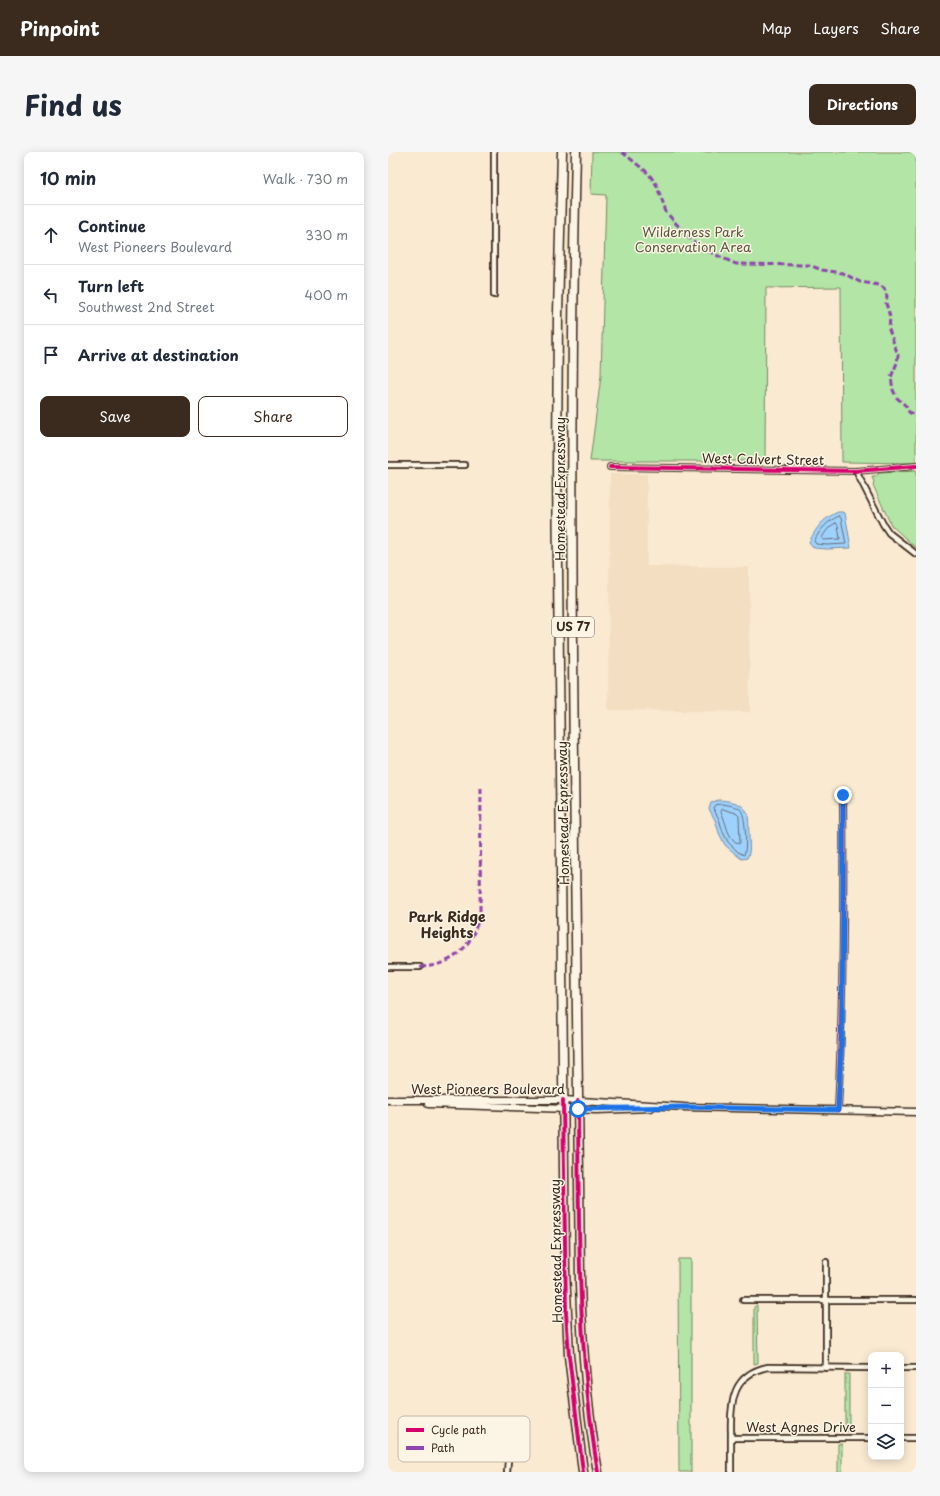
<!DOCTYPE html>
<html lang="en">
<head>
<meta charset="utf-8">
<style>
  :root { --surface:#fff; --page:#f6f6f7; --text:#1f2937; --muted:#747a83; --line:#e0e1e3; --accent:#3b2a1e }
  body { margin:0; font-family:"Playpen Sans",sans-serif; background:var(--page); color:var(--text) }
  .controls { position:absolute; right:12px; bottom:12px; display:grid; overflow:hidden; border-radius:8px; box-shadow:0 2px 10px #0003 }
  .controls button { width:36px; height:36px; display:grid; place-items:center; padding:0; border:0; border-bottom:1px solid var(--line); background:var(--surface); color:var(--text); font:20px sans-serif }
  .stop { position:absolute; width:12px; height:12px; margin:-9px; border:3px solid #1a73e8; border-radius:50%; background:#fff }
  .stop.end { background:#1a73e8; border-color:#fff; box-shadow:0 1px 4px #0008 }
  .list { margin:0; padding:0; list-style:none }
  h2 { display:flex; justify-content:space-between; align-items:center; height:52px; margin:0; padding:0 16px; font-size:17px }
  h2 small { font-size:13px; font-weight:400; color:var(--muted) }
  .list li { display:grid; grid-template-columns:26px 1fr auto; gap:12px; align-items:center; box-sizing:border-box; height:60px; padding:0 16px; border-top:1px solid var(--line) }
  .list b { display:block; font-size:15px; white-space:nowrap }
  .list p { margin:0; font-size:13px; white-space:nowrap; color:var(--muted) }
  .list em { font-size:13px; font-style:normal; color:var(--muted) }
  .actions { display:flex; gap:8px; padding:12px 16px }
  .actions a { flex:1; padding:9px 0; border:1px solid var(--accent); border-radius:8px; text-align:center; font-size:14px; color:var(--accent) }
  .actions .main { background:var(--accent); color:#fff }
  .icon { flex:none; width:22px; height:22px; fill:none; stroke:currentColor; stroke-width:2; stroke-linecap:round; stroke-linejoin:round }
  .map { position:relative; flex:none; width:528px; height:1320px; overflow:hidden; border-radius:8px }
  header { display:flex; align-items:center; gap:24px; box-sizing:border-box; height:56px; padding:0 20px; background:var(--accent); color:#fff }
  header strong { font-size:19px }
  nav { display:flex; gap:22px; margin-inline-start:auto; font-size:14px }
  .intro { display:flex; align-items:center; justify-content:space-between; box-sizing:border-box; height:96px; padding:0 24px }
  h1 { margin:0; font-size:28px }
  .button { padding:10px 18px; border-radius:8px; background:var(--accent); color:#fff; font-size:14px; font-weight:700 }
  main { display:flex; gap:24px; padding:0 24px }
  aside { flex:1; background:var(--surface); border-radius:8px; box-shadow:0 2px 10px #0003 }
  .map>svg:first-child { display:block }
  .built { fill:#f4dec1 }
  .green { fill:#b2e5a6; stroke:#768862 }
  .water { fill:#9ed1fc; stroke:#768ea3 }
  .lines { fill:none; stroke-linecap:round; stroke-linejoin:round }
  .shore { stroke:#636d77; stroke-width:1 }
  .street-casing { stroke:#3b2a1e; stroke-width:8 }
  .secondary-casing { stroke:#3b2a1e; stroke-width:9 }
  .highway-casing { stroke:#3b2a1e; stroke-width:11 }
  .street { stroke:#fcf5e5; stroke-width:4.5 }
  .secondary { stroke:#fcf5e5; stroke-width:6 }
  .highway { stroke:#fcf5e5; stroke-width:8 }
  .quiet { stroke:#8e44ad; stroke-width:3; stroke-dasharray:6 3; stroke-linecap:butt }
  .cycleway-casing { stroke:#fcf5e5; stroke-width:6 }
  .cycleway { stroke:#d6006c; stroke-width:4 }
  .route { stroke:#1a73e8; stroke-width:5 }
  .labels { text-anchor:middle; stroke-width:3; stroke-linejoin:round; paint-order:stroke }
  .shield { fill:#fcf5e5; stroke:#75675a; stroke-width:1 }
  .shield-label { font-size:12px; font-weight:bold; fill:#3b2a1e }
  .park-label { font-size:13px; fill:#595940; stroke:#fcf5e5 }
  .street-label { font-size:13px; fill:#3b2a1e; stroke:#fcf5e5 }
  .neighbourhood-label { font-size:14px; font-weight:bold; fill:#3b2a1e; stroke:#fcf5e5 }
  .key { fill:#fcf5e5; stroke:#c2b8a9; stroke-width:1 }
  .key-label { font-size:11px; fill:#3b2a1e }
</style>
</head>
<body>
<header>
<strong>Pinpoint</strong>
<nav><a>Map</a><a>Layers</a><a>Share</a></nav>
</header>
<div class="intro"><h1>Find us</h1><a class="button">Directions</a></div>
<main>
<aside>
<h2>10 min<small>Walk · 730 m</small></h2>
<ul class="list">
<li><svg class="icon" aria-label="ahead" viewBox="0 0 24 24"><path d="M12 20V5M6 11l6-6 6 6"/></svg><div><b>Continue</b><p>West Pioneers Boulevard</p></div><em>330 m</em></li>
<li><svg class="icon" aria-label="left" viewBox="0 0 24 24"><path d="M17 20v-9H6M10 6l-5 5 5 5"/></svg><div><b>Turn left</b><p>Southwest 2nd Street</p></div><em>400 m</em></li>
<li><svg class="icon" aria-label="arrive" viewBox="0 0 24 24"><path d="M6 21V4h12l-3 4 3 4H6"/></svg><div><b>Arrive at destination</b></div></li>
</ul>
<div class="actions"><a class="main">Save</a><a>Share</a></div>
</aside>
<div class="map">
<svg width="528" height="1320" viewBox="0 0 528 1320">
  <rect width="100%" height="100%" fill="#faead2"/>
  <filter id="ink" filterUnits="userSpaceOnUse"><feTurbulence type="fractalNoise" baseFrequency=".025" numOctaves="2"/><feDisplacementMap in="SourceGraphic" scale="8" xChannelSelector="R" yChannelSelector="G"/><feConvolveMatrix kernelMatrix="1 2 1 2 8 2 1 2 1" color-interpolation-filters="sRGB"/></filter>
  <g filter="url(#ink)">
    <path class="built" d="M 222,322 L 259,322 L 259,414 L 361,415 L 362,560 L 220,558 Z"/>
    <g class="green">
      <path d="M 204,0 L 528,0 L 528,311 L 454,310 L 453,135 L 378,136 L 377,309 L 202,309 L 213,224 L 218,43 L 203,42 Z"/>
      <path d="M 528,319 L 528,396 L 503,373 L 485,333 L 486,330 L 484,325 L 488,325 L 491,321 Z"/>
      <path d="M 290,1107 L 303,1107 L 303,1320 L 291,1320 Z"/>
      <path d="M 369,1153 L 370,1211 L 366,1212 L 366,1155 Z"/>
      <rect x="457" y="1222" width="4" height="57"/>
      <rect x="450" y="1292" width="4" height="28"/>
    </g>
    <g class="water">
      <path d="M 450,360 L 454,360 L 457,361 L 463,396 L 439,397 L 426,396 L 421,390 C 429,375 434,367 450,360 Z"/>
      <path d="M 330,648 C 335,648 340,649 345,650 C 364,655 360,669 361,684 C 361,692 363,700 359,706 L 354,707 L 351,705 L 337,693 L 331,681 L 327,668 L 321,657 L 323,651 Z"/>
    </g>
    <g class="lines">
      <g class="shore">
        <path d="M 451,364 L 453,366 L 458,392 L 439,393 L 428,392 L 426,389 C 433,377 438,370 451,364 Z"/>
        <path d="M 448,371 L 450,373 L 452,387 L 435,388 L 434,386 C 437,380 442,373 448,371 Z"/>
        <path d="M 334,652 C 340,653 348,654 352,657 C 358,662 359,697 356,703 L 350,700 L 340,690 L 335,680 L 331,667 L 325,656 L 327,653 Z"/>
        <path d="M 335,657 L 348,661 L 351,664 L 352,690 L 351,692 C 338,686 339,670 333,660 Z"/>
      </g>
      <g class="street-casing">
        <g id="street">
          <path d="M 106,143 L 106,0"/>
          <path d="M 0,313 L 77,313"/>
          <path d="M 222,315 L 468,319 L 528,314"/>
          <path d="M 468,319 L 495,372 L 501,381 L 528,402"/>
          <path d="M 0,815 L 32,815"/>
          <path d="M 450,958 C 455,853 456,748 455,643"/>
          <path d="M 438,1110 L 438,1216"/>
          <path d="M 355,1148 L 528,1148"/>
          <path d="M 513,1216 L 528,1216"/>
          <path d="M 343,1286 L 483,1286"/>
          <path d="M 513,1286 L 528,1286"/>
          <path d="M 119,1320 L 122,1286"/>
          <path d="M 343,1320 C 343,1307 343,1293 343,1280 C 342,1249 345,1222 380,1215 L 483,1216"/>
        </g>
      </g>
      <g class="secondary-casing">
        <g id="secondary">
          <path d="M 0,948 L 175,948 L 296,955 L 528,960"/>
          <path d="M 40,952 L 208,958 L 263,956"/>
        </g>
      </g>
      <g class="highway-casing">
        <g id="highway">
          <path d="M 174,0 L 170,162 L 169,315 L 177,1119 L 181,1204 L 195,1320"/>
          <path d="M 188,0 C 179,377 189,755 192,1132 C 194,1195 199,1258 210,1320"/>
        </g>
      </g>
      <use href="#street" class="street"/>
      <use href="#secondary" class="secondary"/>
      <use href="#highway" class="highway"/>
      <g class="quiet">
        <path d="M 234,0 L 260,21 L 268,32 L 278,60 L 300,85 L 309,93 L 326,102 L 348,112 L 421,113 L 434,118 L 455,121 L 472,130 L 491,133 L 496,136 L 499,144 L 498,151 L 502,165 L 501,178 L 510,203 L 509,211 L 503,225 L 505,238 L 509,246 L 518,254 L 521,260 L 528,265"/>
        <path d="M 32,815 C 66,814 86,793 92,760 L 93,636"/>
      </g>
      <g class="cycleway-casing">
        <g id="cycleway">
          <path d="M 222,315 L 468,319 L 528,314"/>
          <path d="M 175,948 L 178,1160 L 181,1204 L 195,1320"/>
          <path d="M 190,949 C 191,1073 189,1197 210,1320"/>
          <path d="M 450,958 C 455,853 456,748 455,643"/>
        </g>
      </g>
      <use href="#cycleway" class="cycleway"/>
    </g>
  </g>
  <g class="lines" filter="url(#ink)">
    <path class="route" d="M 190,957 L 296,955 L 450,958 L 454,877 L 455,730 L 455,643"/>
  </g>
  <g class="labels">
    <rect class="shield" x="164" y="465" width="42" height="20" rx="3"/>
    <g class="shield-label">
      <text x="185" y="479">US 77</text>
    </g>
    <g class="park-label">
      <text x="305" y="85">Wilderness Park<tspan x="305" dy="15">Conservation Area</tspan></text>
    </g>
    <g class="street-label">
      <text transform="translate(375 307) rotate(1)" y="5">West Calvert Street</text>
      <text transform="translate(172 337) rotate(-90)" y="5">Homestead Expressway</text>
      <text transform="translate(175 661) rotate(-91)" y="5">Homestead Expressway</text>
      <text x="100" y="942">West Pioneers Boulevard</text>
      <text transform="translate(168 1099) rotate(-91)" y="5">Homestead Expressway</text>
      <text x="413" y="1280">West Agnes Drive</text>
    </g>
    <g class="neighbourhood-label">
      <text x="59" y="770">Park Ridge<tspan x="59" dy="16">Heights</tspan></text>
    </g>
  </g>
  <rect x="10" y="1264" width="132" height="46" rx="6" class="key"/>
  <rect x="18" y="1276" width="18" height="4" fill="#d6006c"/>
  <rect x="18" y="1294" width="18" height="4" fill="#8e44ad"/>
  <g class="key-label">
    <text x="43" y="1282">Cycle path</text>
    <text x="43" y="1300">Path</text>
  </g>
</svg>
<div class="controls">
<button>+</button>
<button>−</button>
<button><svg class="icon" aria-label="layers" viewBox="0 0 24 24"><path d="M12 4l9 5-9 5-9-5zM3 14l9 5 9-5"/></svg></button>
</div>
<div class="stop" style="left:190px;top:957px"></div>
<div class="stop end" style="left:455px;top:643px"></div>
</div>
</main>
</body>
</html>
